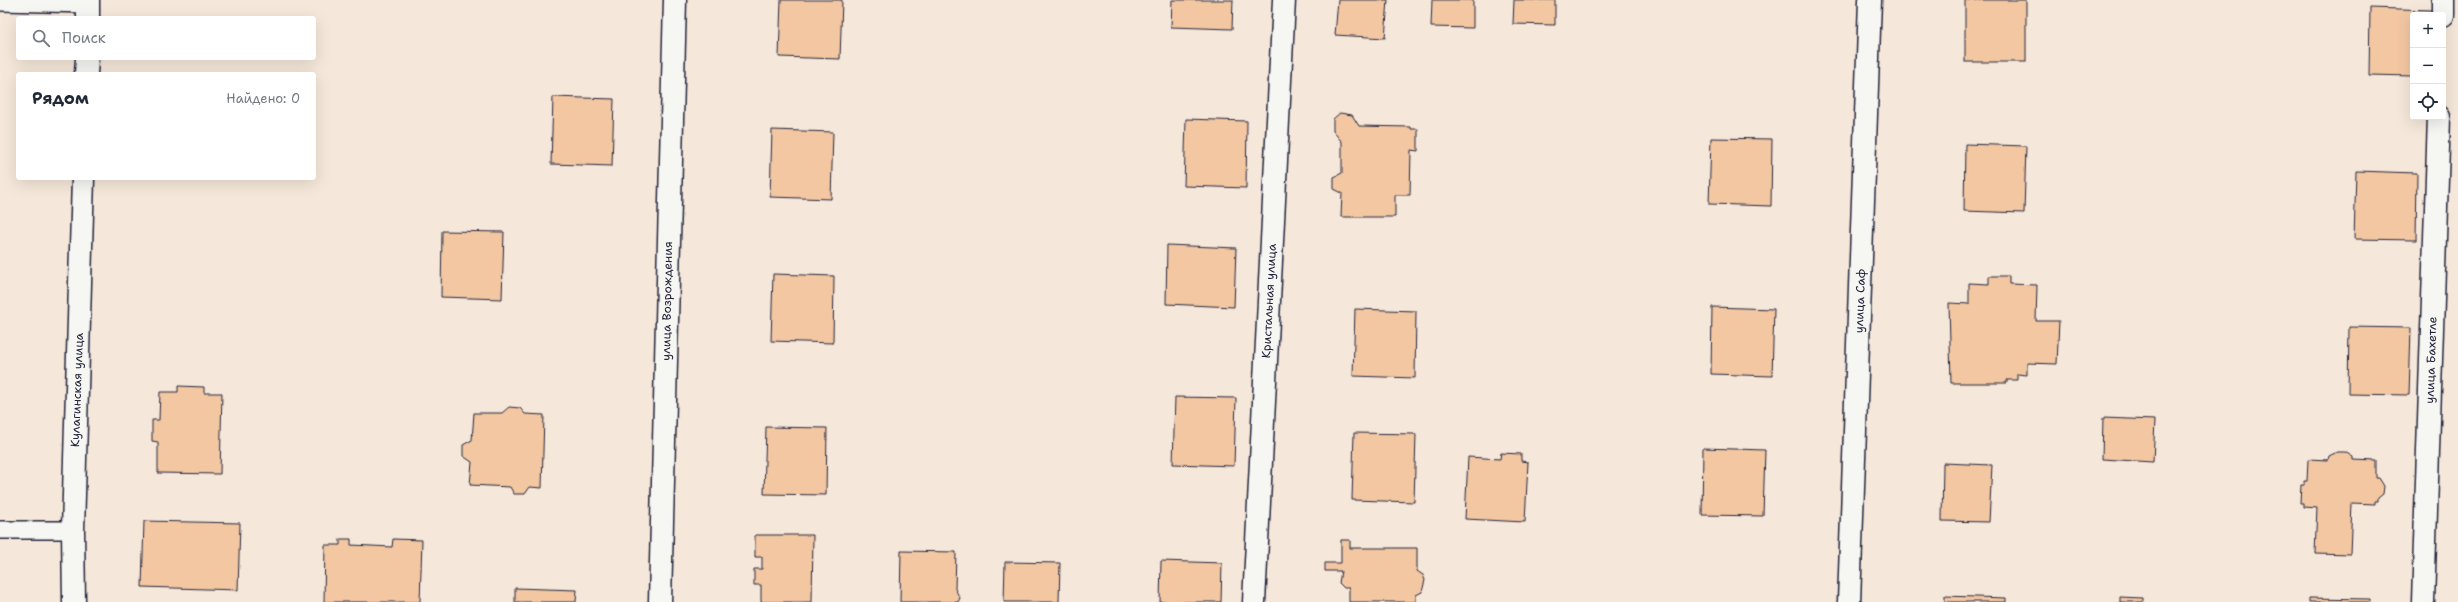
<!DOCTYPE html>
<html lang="ru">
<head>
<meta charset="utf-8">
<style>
  :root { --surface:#fff; --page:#f6f6f7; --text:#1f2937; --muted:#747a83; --line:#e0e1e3 }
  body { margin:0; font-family:"Shantell Sans",sans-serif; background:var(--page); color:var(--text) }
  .controls { position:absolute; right:12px; top:12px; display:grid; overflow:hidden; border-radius:4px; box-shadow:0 4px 16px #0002 }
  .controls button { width:36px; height:36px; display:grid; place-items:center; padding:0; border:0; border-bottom:1px solid var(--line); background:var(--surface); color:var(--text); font:20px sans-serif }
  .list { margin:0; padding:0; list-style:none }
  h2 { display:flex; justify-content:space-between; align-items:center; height:52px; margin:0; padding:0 16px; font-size:17px }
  h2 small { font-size:13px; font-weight:400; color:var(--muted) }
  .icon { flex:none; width:22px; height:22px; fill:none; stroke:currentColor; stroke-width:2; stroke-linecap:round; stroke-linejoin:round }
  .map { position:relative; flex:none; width:2458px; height:602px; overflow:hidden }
  .search { position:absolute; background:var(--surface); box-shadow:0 4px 16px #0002; left:16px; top:16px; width:300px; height:44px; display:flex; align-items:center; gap:10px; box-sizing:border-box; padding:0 14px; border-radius:4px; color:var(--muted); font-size:15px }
  .panel { position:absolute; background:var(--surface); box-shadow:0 4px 16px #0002; left:16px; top:72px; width:300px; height:108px; border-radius:4px }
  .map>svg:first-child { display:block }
  .building { fill:#f3c7a2; stroke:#22223b }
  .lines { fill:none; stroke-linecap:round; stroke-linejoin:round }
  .service-casing { stroke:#22223b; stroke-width:20 }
  .minor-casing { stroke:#22223b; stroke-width:25 }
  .service { stroke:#f6f6f2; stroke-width:17 }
  .minor { stroke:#f6f6f2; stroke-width:22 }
  .labels { text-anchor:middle; stroke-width:4; stroke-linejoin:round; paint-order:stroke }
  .street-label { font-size:12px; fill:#22223b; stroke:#f6f6f2 }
</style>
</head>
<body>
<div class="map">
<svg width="2458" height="602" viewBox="0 0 2458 602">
  <rect width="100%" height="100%" fill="#f5e8da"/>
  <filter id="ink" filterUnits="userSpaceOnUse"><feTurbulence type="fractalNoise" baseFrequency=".025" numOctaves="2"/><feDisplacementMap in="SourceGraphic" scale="8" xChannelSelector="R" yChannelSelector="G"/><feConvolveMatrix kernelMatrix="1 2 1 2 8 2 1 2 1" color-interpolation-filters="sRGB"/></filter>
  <g filter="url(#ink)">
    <g class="building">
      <path d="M 781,0 L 842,0 L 840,59 L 779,57 Z"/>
      <path d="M 1172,0 L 1233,0 L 1232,29 L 1171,27 Z"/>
      <path d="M 1338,0 L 1388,0 L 1385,38 L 1335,35 Z"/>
      <path d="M 1432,0 L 1473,0 L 1473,28 L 1431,27 Z"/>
      <path d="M 1514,0 L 1555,0 L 1555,25 L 1513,24 Z"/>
      <rect x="1965" y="0" width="61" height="62"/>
      <path d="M 2370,8 L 2431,10 L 2431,15 L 2413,15 L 2413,76 L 2369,75 Z"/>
      <path d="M 553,97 L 614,99 L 612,166 L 551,164 Z"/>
      <path d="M 1340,113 L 1352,115 L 1359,126 L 1411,127 L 1411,129 L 1418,129 L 1418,151 L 1411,150 L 1410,195 L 1395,195 L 1395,217 L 1341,217 L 1342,193 L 1334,189 L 1334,177 L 1342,173 L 1342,142 L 1333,131 L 1333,119 Z"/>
      <path d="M 1186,119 L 1247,121 L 1246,188 L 1184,186 Z"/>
      <path d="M 772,130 L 833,132 L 831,199 L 770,197 Z"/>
      <path d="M 1711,138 L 1772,139 L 1771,206 L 1709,204 Z"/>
      <path d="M 1965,144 L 2026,146 L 2024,213 L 1964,211 Z"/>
      <path d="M 2356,171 L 2417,173 L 2416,240 L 2354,239 Z"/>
      <path d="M 442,231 L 504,232 L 502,299 L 441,297 Z"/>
      <path d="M 1167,245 L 1236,248 L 1234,307 L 1166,304 Z"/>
      <path d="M 773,274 L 834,276 L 833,343 L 771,341 Z"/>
      <path d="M 1989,276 L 2009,276 L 2009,284 L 2037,285 L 2036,321 L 2059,321 L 2057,364 L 2027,363 L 2027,375 L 2017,374 L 2017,380 L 2007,380 L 2007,383 L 1951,383 L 1949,303 L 1969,304 L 1969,283 L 1989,284 Z"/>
      <path d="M 1712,307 L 1774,309 L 1772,376 L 1711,374 Z"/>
      <path d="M 1355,309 L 1416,311 L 1415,378 L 1353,376 Z"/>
      <path d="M 2349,327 L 2411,328 L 2409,395 L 2348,394 Z"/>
      <path d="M 178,386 L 204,387 L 204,393 L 222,393 L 220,474 L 158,473 L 158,442 L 152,441 L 152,420 L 159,420 L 160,392 L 178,392 Z"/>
      <path d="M 1175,397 L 1236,398 L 1234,466 L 1173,464 Z"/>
      <path d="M 509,407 L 520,408 L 525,414 L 544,415 L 542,488 L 530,487 L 525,494 L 514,494 L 510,487 L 470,485 L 472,462 L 463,456 L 463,445 L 472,440 L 474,413 L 502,413 Z"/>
      <path d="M 2103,418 L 2155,420 L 2153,462 L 2102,459 Z"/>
      <path d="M 766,427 L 827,428 L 826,495 L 764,494 Z"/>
      <path d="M 1354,433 L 1416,434 L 1414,502 L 1352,500 Z"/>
      <path d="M 1703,448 L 1765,450 L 1763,516 L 1702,515 Z"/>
      <path d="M 2337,452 L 2345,452 L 2353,457 L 2353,460 L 2376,461 L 2376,478 L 2379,478 L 2384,486 L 2383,494 L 2378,498 L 2378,501 L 2375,501 L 2375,504 L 2352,503 L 2350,554 L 2315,553 L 2317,508 L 2303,507 L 2303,503 L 2300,503 L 2301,485 L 2304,485 L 2304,481 L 2307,481 L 2308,459 L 2328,460 L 2329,456 Z"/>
      <path d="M 1501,453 L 1521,454 L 1521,461 L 1528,462 L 1525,522 L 1465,519 L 1468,457 L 1500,459 Z"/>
      <path d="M 1943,463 L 1992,465 L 1989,522 L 1942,521 Z"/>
      <path d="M 144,521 L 240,523 L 238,590 L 142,587 Z"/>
      <path d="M 755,535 L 813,535 L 812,602 L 761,602 L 761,585 L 754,585 L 754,569 L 762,569 L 762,557 L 755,557 Z"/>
      <path d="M 340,539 L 351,539 L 351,545 L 392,547 L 393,539 L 422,540 L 420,602 L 324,602 L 325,545 L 340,545 Z"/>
      <path d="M 1341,540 L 1350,540 L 1350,548 L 1417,548 L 1417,571 L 1423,575 L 1425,580 L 1422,592 L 1416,595 L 1416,602 L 1349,602 L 1349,588 L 1344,588 L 1339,583 L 1341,571 L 1325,571 L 1325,563 L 1341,563 Z"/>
      <path d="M 901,551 L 956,552 L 955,589 L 960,598 L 958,602 L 900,602 Z"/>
      <path d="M 1161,561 L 1222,563 L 1221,602 L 1160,602 Z"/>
      <path d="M 1005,562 L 1060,563 L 1059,602 L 1004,602 Z"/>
      <path d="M 515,588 L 577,590 L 576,602 L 515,602 Z"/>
      <path d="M 1945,596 L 2006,598 L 2006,602 L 1945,602 Z"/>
      <path d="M 2120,597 L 2143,598 L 2143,602 L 2120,602 Z"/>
      <path d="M 2309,598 L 2370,599 L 2370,602 L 2309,602 Z"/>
    </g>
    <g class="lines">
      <g class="service-casing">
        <g id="service">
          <path d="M 0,2 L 88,4"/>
          <path d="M 0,530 L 73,530"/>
        </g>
      </g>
      <g class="minor-casing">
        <g id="minor">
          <path d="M 2443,15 L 2443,0"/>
          <path d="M 88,18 L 88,0"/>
          <path d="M 86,74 L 87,58"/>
          <path d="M 74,602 L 73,530 L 83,178"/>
          <path d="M 660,602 L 675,0"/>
          <path d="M 1254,602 L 1284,0"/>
          <path d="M 1849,602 L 1870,0"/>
          <path d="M 2423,602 L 2439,117"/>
        </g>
      </g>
      <use href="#service" class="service"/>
      <use href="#minor" class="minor"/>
    </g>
  </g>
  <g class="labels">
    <g class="street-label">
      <text transform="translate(667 301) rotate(-89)" y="4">улица Возрождения</text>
      <text transform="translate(1269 301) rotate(-87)" y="4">Кристальная улица</text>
      <text transform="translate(1860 301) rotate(-88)" y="4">улица Саф</text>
      <text transform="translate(2431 360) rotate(-88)" y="4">улица Бахетле</text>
      <text transform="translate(77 390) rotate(-88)" y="4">Кулагинская улица</text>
    </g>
  </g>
</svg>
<div class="controls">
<button>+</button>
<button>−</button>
<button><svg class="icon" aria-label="locate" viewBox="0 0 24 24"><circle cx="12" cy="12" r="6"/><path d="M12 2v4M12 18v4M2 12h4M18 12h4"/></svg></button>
</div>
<div class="search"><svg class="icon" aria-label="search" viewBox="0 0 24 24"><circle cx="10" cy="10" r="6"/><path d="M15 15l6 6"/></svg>Поиск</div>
<section class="panel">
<h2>Рядом<small>Найдено: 0</small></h2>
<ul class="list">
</ul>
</section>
</div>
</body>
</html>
